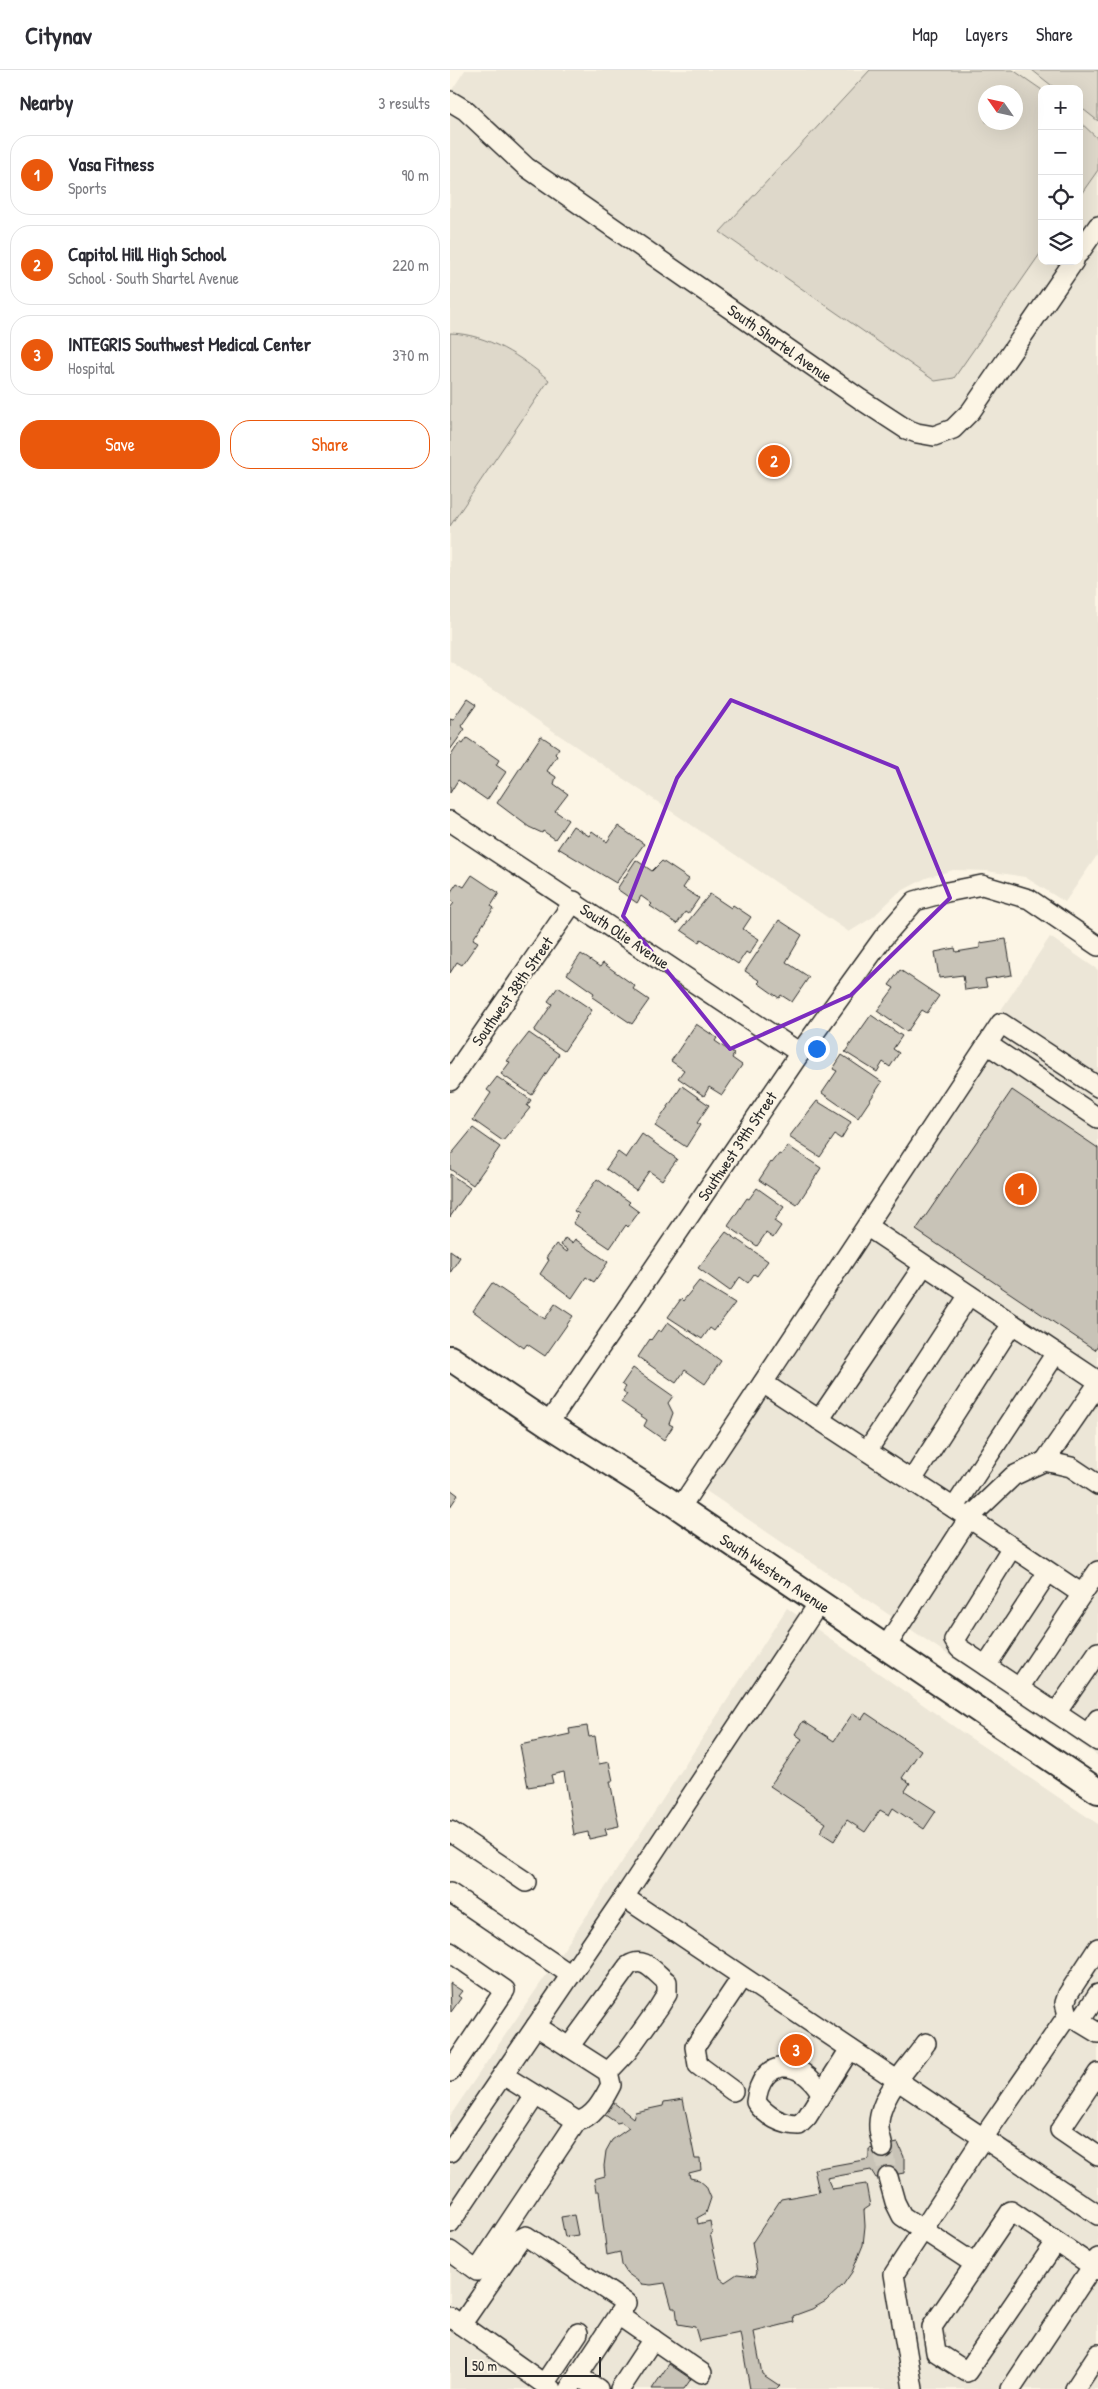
<!DOCTYPE html>
<html lang="en">
<head>
<meta charset="utf-8">
<style>
  :root { --surface:#fff; --page:#f7f7f7; --text:#2b2b33; --muted:#7c7c81; --line:#e1e1e2; --accent:#ea580c }
  body { margin:0; font-family:"Patrick Hand",sans-serif; background:var(--page); color:var(--text) }
  .controls { position:absolute; right:15px; top:15px; display:grid; overflow:hidden; border-radius:10px; box-shadow:0 5px 20px #0002 }
  .controls button { width:45px; height:45px; display:grid; place-items:center; padding:0; border:0; border-bottom:1px solid var(--line); background:var(--surface); color:var(--text); font:25px sans-serif }
  .compass { position:absolute; left:528px; top:15px; width:45px; height:45px; border-radius:50%; background:var(--surface); box-shadow:0 5px 20px #0002; rotate:304deg }
  .scale { position:absolute; left:15px; bottom:12px; width:136px; box-sizing:border-box; padding-left:5px; border:2px solid #2b2b2b; border-top:0; font-size:14px; line-height:18px; white-space:nowrap; color:#2b2b2b; -webkit-text-stroke:4px #fcf5e5; paint-order:stroke }
  .you { position:absolute; left:366px; top:978px; width:18px; height:18px; margin:-12px; border:4px solid #fff; border-radius:50%; background:#1a73e8; box-shadow:0 0 0 8px #1a73e833 }
  .badge { display:grid; place-items:center; width:32px; height:32px; border-radius:50%; background:var(--accent); color:#fff; font-size:16px; font-weight:700 }
  .pin { position:absolute; translate:-50% -50%; border:2px solid #fff; box-shadow:0 1px 5px #0006 }
  .list { margin:0; padding:0; list-style:none }
  h2 { display:flex; justify-content:space-between; align-items:center; height:65px; margin:0; padding:0 20px; font-size:21px }
  h2 small { font-size:16px; font-weight:400; color:var(--muted) }
  .list li { display:grid; grid-template-columns:32px 1fr auto; gap:15px; align-items:center; box-sizing:border-box; height:80px; margin:0 10px 10px; padding:0 10px; border:1px solid var(--line); border-radius:20px }
  .list b { display:block; font-size:19px; white-space:nowrap }
  .list p { margin:0; font-size:16px; white-space:nowrap; color:var(--muted) }
  .list em { font-size:16px; font-style:normal; color:var(--muted) }
  .actions { display:flex; gap:10px; padding:15px 20px }
  .actions a { flex:1; padding:11px 0; border:1px solid var(--accent); border-radius:20px; text-align:center; font-size:18px; color:var(--accent) }
  .actions .main { background:var(--accent); color:#fff }
  .icon { flex:none; width:28px; height:28px; fill:none; stroke:currentColor; stroke-width:2; stroke-linecap:round; stroke-linejoin:round }
  .map { position:relative; flex:none; width:648px; height:2319px; overflow:hidden }
  header { display:flex; align-items:center; gap:30px; box-sizing:border-box; height:70px; padding:0 25px; background:var(--surface); border-bottom:1px solid var(--line) }
  header strong { font-size:24px }
  nav { display:flex; gap:28px; margin-inline-start:auto; font-size:18px }
  main { display:flex }
  aside { flex:1; background:var(--surface) }
  .map>svg:first-child { display:block }
  .built { fill:#ece6d7; fill-rule:evenodd }
  .green { fill:#ded8ca; stroke:#84827a; fill-rule:evenodd }
  .building { fill:#c8c3b7; stroke:#2b2b2b }
  .lines { fill:none; stroke-linecap:round; stroke-linejoin:round }
  .minor-tunnel { stroke:#d2cdc0; stroke-width:19; stroke-dasharray:19 9; stroke-linecap:butt }
  .minor-casing { stroke:#2b2b2b; stroke-width:22 }
  .major-casing { stroke:#2b2b2b; stroke-width:28 }
  .minor { stroke:#fcf5e5; stroke-width:19 }
  .major { stroke:#fcf5e5; stroke-width:24 }
  .marked { fill:none; stroke:#7b2cbf; stroke-width:4; stroke-linejoin:round }
  .labels { text-anchor:middle; stroke-width:4; stroke-linejoin:round; paint-order:stroke }
  .street-label { font-size:16px; fill:#2b2b2b; stroke:#fcf5e5 }
</style>
</head>
<body>
<header>
<strong>Citynav</strong>
<nav><a>Map</a><a>Layers</a><a>Share</a></nav>
</header>
<main>
<aside>
<h2>Nearby<small>3 results</small></h2>
<ul class="list">
<li><span class="badge">1</span><div><b>Vasa Fitness</b><p>Sports</p></div><em>90 m</em></li>
<li><span class="badge">2</span><div><b>Capitol Hill High School</b><p>School · South Shartel Avenue</p></div><em>220 m</em></li>
<li><span class="badge">3</span><div><b>INTEGRIS Southwest Medical Center</b><p>Hospital</p></div><em>370 m</em></li>
</ul>
<div class="actions"><a class="main">Save</a><a>Share</a></div>
</aside>
<div class="map">
<svg width="648" height="2319" viewBox="0 0 648 2319">
  <rect width="100%" height="100%" fill="#fcf5e5"/>
  <filter id="ink" filterUnits="userSpaceOnUse"><feTurbulence type="fractalNoise" baseFrequency=".02" numOctaves="2"/><feDisplacementMap in="SourceGraphic" scale="10" xChannelSelector="R" yChannelSelector="G"/><feConvolveMatrix kernelMatrix="1 2 1 2 8 2 1 2 1" color-interpolation-filters="sRGB"/></filter>
  <g filter="url(#ink)">
    <g class="built">
      <path d="M 15,0 L 648,0 L 648,784 L 615,832 L 575,807 L 537,801 L 503,800 L 476,808 L 448,823 L 423,847 L 399,862 L 0,591 L 0,23 ZM 592,19 L 629,19 L 629,191 L 592,191 ZM 536,22 L 566,22 L 566,52 L 536,52 Z"/>
      <path d="M 600,867 L 648,900 L 648,1686 L 240,1410 L 253,1384 Z"/>
      <path d="M 337,1538 L 513,1663 L 648,1754 L 648,2319 L 0,2319 L 0,2046 L 146,1832 Z"/>
    </g>
    <g class="green">
      <path d="M 420,0 L 563,0 L 592,20 L 592,181 L 504,308 L 485,311 L 270,162 ZM 536,22 L 566,22 L 566,52 L 536,52 Z"/>
      <path d="M 582,0 L 648,0 L 648,51 L 629,36 L 629,19 L 606,19 Z"/>
      <path d="M 629,51 L 648,69 L 648,100 L 629,127 Z"/>
      <path d="M 0,263 C 38,264 71,287 99,310 L 0,456 Z"/>
    </g>
    <g class="building">
      <path d="M 17,629 L 26,635 L 11,656 L 15,659 L 0,680 L 0,649 L 3,650 Z"/>
      <path d="M 91,666 L 109,678 L 105,684 L 107,686 L 97,701 L 106,707 L 104,714 L 118,724 L 105,741 L 118,750 L 105,769 L 93,761 L 92,763 L 79,757 L 47,733 Z"/>
      <path d="M 17,668 L 49,690 L 46,695 L 56,702 L 37,730 L 8,710 L 0,723 L 0,687 L 10,672 L 13,674 Z"/>
      <path d="M 123,756 L 139,766 L 142,761 L 157,772 L 168,756 L 194,774 L 166,813 L 108,778 Z"/>
      <path d="M 186,790 L 202,801 L 212,791 L 239,809 L 233,818 L 249,828 L 238,844 L 235,842 L 227,854 L 200,836 L 202,834 L 191,826 L 187,833 L 167,819 Z"/>
      <path d="M 22,805 L 49,823 L 41,836 L 44,838 L 23,869 L 28,872 L 12,895 L 7,892 L 0,903 L 0,838 L 4,833 L 0,830 L 0,823 L 7,813 L 14,817 Z"/>
      <path d="M 260,824 L 281,838 L 283,835 L 301,847 L 293,859 L 309,869 L 299,884 L 296,882 L 288,894 L 251,869 L 249,872 L 231,860 Z"/>
      <path d="M 329,850 L 352,865 L 336,892 L 359,907 L 342,932 L 331,925 L 329,928 L 308,913 L 310,911 L 295,901 Z"/>
      <path d="M 556,869 L 562,905 L 535,909 L 537,917 L 515,920 L 513,905 L 489,908 L 485,882 L 505,878 L 506,882 L 530,878 L 530,873 Z"/>
      <path d="M 131,884 L 150,897 L 153,893 L 185,916 L 183,919 L 199,930 L 182,954 L 142,927 L 144,923 L 117,904 Z"/>
      <path d="M 450,900 L 489,926 L 477,943 L 472,940 L 457,962 L 427,941 L 444,918 L 439,915 Z"/>
      <path d="M 108,917 L 142,940 L 114,981 L 84,961 L 102,934 L 98,931 Z"/>
      <path d="M 421,945 L 452,966 L 443,979 L 449,983 L 440,997 L 433,992 L 427,1002 L 395,982 Z"/>
      <path d="M 246,954 L 267,968 L 265,971 L 284,984 L 282,988 L 292,995 L 272,1025 L 259,1017 L 254,1026 L 228,1008 L 234,1000 L 221,991 Z"/>
      <path d="M 79,963 L 109,984 L 82,1025 L 51,1004 L 60,992 L 57,991 Z"/>
      <path d="M 392,985 L 432,1012 L 408,1048 L 372,1023 L 387,1001 L 383,999 Z"/>
      <path d="M 47,1007 L 81,1030 L 77,1036 L 80,1038 L 53,1071 L 23,1050 L 41,1023 L 37,1020 Z"/>
      <path d="M 232,1016 L 259,1035 L 247,1053 L 250,1055 L 236,1077 L 205,1056 Z"/>
      <path d="M 562,1020 L 648,1078 L 648,1276 L 645,1280 L 466,1160 Z"/>
      <path d="M 367,1031 L 401,1052 L 391,1069 L 385,1065 L 370,1087 L 339,1067 Z"/>
      <path d="M 23,1058 L 50,1077 L 23,1115 L 0,1099 L 0,1086 Z"/>
      <path d="M 192,1064 L 227,1089 L 212,1110 L 199,1101 L 186,1120 L 156,1099 L 168,1082 L 176,1088 Z"/>
      <path d="M 338,1076 L 371,1098 L 347,1135 L 309,1110 L 321,1092 L 322,1093 L 329,1084 L 331,1085 Z"/>
      <path d="M 0,1104 L 20,1118 L 0,1147 Z"/>
      <path d="M 147,1109 L 180,1132 L 178,1134 L 189,1142 L 178,1157 L 176,1155 L 160,1178 L 123,1153 L 129,1144 L 124,1141 Z"/>
      <path d="M 307,1118 L 334,1137 L 324,1151 L 331,1156 L 323,1168 L 316,1163 L 307,1176 L 278,1156 L 297,1128 L 299,1129 Z"/>
      <path d="M 276,1162 L 318,1191 L 307,1206 L 304,1204 L 298,1213 L 290,1207 L 280,1221 L 248,1198 Z"/>
      <path d="M 115,1168 L 122,1173 L 125,1169 L 158,1192 L 144,1212 L 136,1207 L 122,1228 L 90,1204 L 99,1190 L 96,1188 L 106,1174 L 117,1182 L 118,1180 L 111,1175 Z"/>
      <path d="M 0,1180 L 10,1187 L 0,1203 Z"/>
      <path d="M 249,1211 L 285,1233 L 264,1261 L 260,1258 L 252,1269 L 218,1247 L 231,1229 L 233,1231 Z"/>
      <path d="M 42,1213 L 95,1249 L 105,1234 L 123,1246 L 95,1286 L 77,1274 L 74,1278 L 23,1241 Z"/>
      <path d="M 218,1252 L 271,1291 L 255,1314 L 235,1300 L 226,1313 L 188,1287 L 200,1269 L 201,1270 L 208,1260 L 211,1262 Z"/>
      <path d="M 183,1298 L 223,1326 L 218,1333 L 223,1343 L 219,1354 L 223,1356 L 214,1370 L 194,1356 L 197,1350 L 171,1332 L 177,1324 L 173,1321 L 176,1317 L 172,1314 Z"/>
      <path d="M 0,1419 L 8,1425 L 0,1437 Z"/>
      <path d="M 403,1643 L 412,1649 L 416,1643 L 471,1680 L 452,1708 L 460,1713 L 455,1721 L 486,1741 L 474,1759 L 443,1738 L 439,1745 L 430,1740 L 415,1762 L 397,1750 L 384,1771 L 370,1762 L 376,1753 L 320,1716 L 352,1669 L 345,1664 L 353,1651 L 384,1671 Z"/>
      <path d="M 137,1656 L 139,1667 L 145,1666 L 149,1694 L 159,1692 L 163,1711 L 160,1711 L 169,1756 L 155,1759 L 157,1765 L 139,1769 L 138,1762 L 124,1765 L 114,1702 L 101,1705 L 103,1713 L 78,1717 L 70,1675 L 120,1664 L 119,1659 Z"/>
      <path d="M 0,1913 L 12,1921 L 8,1926 L 11,1928 L 1,1942 Z"/>
      <path d="M 158,2028 L 183,2048 L 185,2042 L 213,2036 L 214,2032 L 233,2029 L 245,2089 L 250,2089 L 251,2100 L 239,2103 L 240,2108 L 249,2110 L 256,2116 L 261,2128 L 256,2143 L 247,2148 L 248,2154 L 260,2151 L 262,2163 L 260,2164 L 270,2208 L 275,2212 L 287,2204 L 305,2206 L 307,2202 L 302,2173 L 331,2129 L 369,2122 L 364,2099 L 419,2089 L 419,2079 L 448,2073 L 454,2087 L 454,2103 L 426,2108 L 421,2100 L 377,2108 L 382,2119 L 416,2114 L 420,2136 L 414,2140 L 415,2156 L 413,2175 L 402,2202 L 393,2215 L 376,2231 L 362,2239 L 343,2246 L 344,2252 L 304,2262 L 312,2304 L 330,2316 L 327,2319 L 300,2319 L 290,2263 L 249,2271 L 245,2257 L 228,2254 L 226,2238 L 222,2238 L 215,2213 L 201,2215 L 192,2214 L 177,2203 L 172,2195 L 170,2182 L 157,2185 L 149,2121 L 146,2121 L 144,2109 L 155,2106 L 154,2096 L 156,2081 L 162,2070 L 179,2058 L 171,2052 L 167,2053 L 149,2041 Z"/>
      <path d="M 124,2145 L 128,2165 L 115,2167 L 111,2147 Z"/>
      <path d="M 219,2294 L 241,2309 L 234,2319 L 202,2319 Z"/>
    </g>
    <g class="lines">
      <path class="minor-tunnel" d="M 433,2078 L 438,2107"/>
      <g class="minor-casing">
        <g id="minor">
          <path d="M 0,31 L 15,40 L 76,97 L 410,329 L 456,359 L 467,363 L 484,366 L 503,359 L 521,341 L 624,191"/>
          <path d="M 629,183 L 648,156"/>
          <path d="M 0,751 L 350,983"/>
          <path d="M 537,974 L 648,1048"/>
          <path d="M 0,1011 L 124,831"/>
          <path d="M 418,1157 L 648,1311"/>
          <path d="M 313,1313 L 519,1448 L 563,1406 L 595,1391 L 621,1397 L 648,1415"/>
          <path d="M 369,1350 L 474,1195"/>
          <path d="M 98,1354 L 350,983 L 433,868 L 465,831 L 497,822 L 532,815 L 579,829 L 648,876"/>
          <path d="M 417,1381 L 519,1225"/>
          <path d="M 595,1391 L 648,1314"/>
          <path d="M 462,1410 L 562,1254"/>
          <path d="M 230,1438 L 551,953 L 648,1017"/>
          <path d="M 504,1438 L 606,1283"/>
          <path d="M 562,1477 L 504,1570 L 509,1578 L 648,1671"/>
          <path d="M 369,1533 L 174,1827 L 648,2145"/>
          <path d="M 435,1578 L 519,1448 L 632,1524 L 648,1501"/>
          <path d="M 536,1596 L 598,1502"/>
          <path d="M 569,1618 L 632,1524"/>
          <path d="M 606,1643 L 648,1582"/>
          <path d="M 638,1664 L 648,1649"/>
          <path d="M 0,1761 L 76,1812"/>
          <path d="M 0,1823 L 121,1905"/>
          <path d="M 648,1878 L 618,1924 L 615,1933 L 618,1945 L 648,1963"/>
          <path d="M 0,1882 L 55,1920 L 0,2002"/>
          <path d="M 630,1951 L 648,1924"/>
          <path d="M 119,1977 L 178,1896 C 194,1885 204,1902 217,1912 L 217,1924 L 209,1937 L 177,1982 L 158,2002"/>
          <path d="M 648,2003 L 610,2060 L 648,2086"/>
          <path d="M 53,2005 L 127,2051 C 144,2049 154,2028 161,2015 L 158,2002 L 86,1956"/>
          <path d="M 283,2021 L 248,1995 L 245,1977 L 292,1907"/>
          <path d="M 371,2023 C 351,1988 311,1986 306,2032 C 316,2046 332,2055 349,2055 L 357,2047 L 400,1979"/>
          <path d="M 433,2078 C 432,2071 429,2065 429,2058 C 427,2028 459,1997 476,1973"/>
          <path d="M 0,2082 L 174,1827"/>
          <path d="M 438,2107 L 445,2132 L 452,2146 L 525,2194 L 561,2141 L 648,2200"/>
          <path d="M 0,2153 L 85,2026"/>
          <path d="M 0,2181 L 27,2201 L 127,2051"/>
          <path d="M 525,2194 L 482,2257 L 486,2282 L 517,2302 L 606,2172"/>
          <path d="M 168,2245 L 252,2303"/>
          <path d="M 0,2247 L 101,2319"/>
          <path d="M 11,2255 L 70,2169 L 76,2166 L 176,2233 L 119,2319"/>
          <path d="M 128,2306 L 148,2319"/>
          <path d="M 94,2314 L 128,2263"/>
          <path d="M 170,2319 L 203,2269"/>
          <path d="M 463,2319 L 444,2204 L 533,2068 L 618,1945"/>
          <path d="M 561,2319 L 648,2188"/>
          <path d="M 625,2319 L 648,2284"/>
        </g>
      </g>
      <g class="major-casing">
        <path id="major" d="M 0,1288 L 98,1354 L 215,1428 L 648,1721"/>
      </g>
      <use href="#minor" class="minor"/>
      <use href="#major" class="major"/>
    </g>
  </g>
  <path class="marked" d="M 281,630 L 447,698 L 500,828 L 401,925 L 280,979 L 173,846 L 227,708 Z"/>
  <g class="labels">
    <g class="street-label">
      <text transform="translate(330 273) rotate(35)" y="6">South Shartel Avenue</text>
      <text transform="translate(175 866) rotate(34)" y="6">South Olie Avenue</text>
      <text transform="translate(62 921) rotate(-55)" y="6">Southwest 38th Street</text>
      <text transform="translate(287 1076) rotate(-56)" y="6">Southwest 39th Street</text>
      <text transform="translate(325 1503) rotate(34)" y="6">South Western Avenue</text>
    </g>
  </g>
</svg>
<div class="controls">
<button>+</button>
<button>−</button>
<button><svg class="icon" aria-label="locate" viewBox="0 0 24 24"><circle cx="12" cy="12" r="6"/><path d="M12 2v4M12 18v4M2 12h4M18 12h4"/></svg></button>
<button><svg class="icon" aria-label="layers" viewBox="0 0 24 24"><path d="M12 4l9 5-9 5-9-5zM3 14l9 5 9-5"/></svg></button>
</div>
<svg class="compass" viewBox="-18 -18 36 36"><path d="M0-13l5 13h-10z" fill="#e53935"/><path d="M0 13l5-13h-10z" fill="#7c7c81"/></svg>
<div class="scale">50 m</div>
<div class="you"></div>
<div class="pin badge" style="left:571px;top:1119px">1</div>
<div class="pin badge" style="left:324px;top:391px">2</div>
<div class="pin badge" style="left:346px;top:1980px">3</div>
</div>
</main>
</body>
</html>
